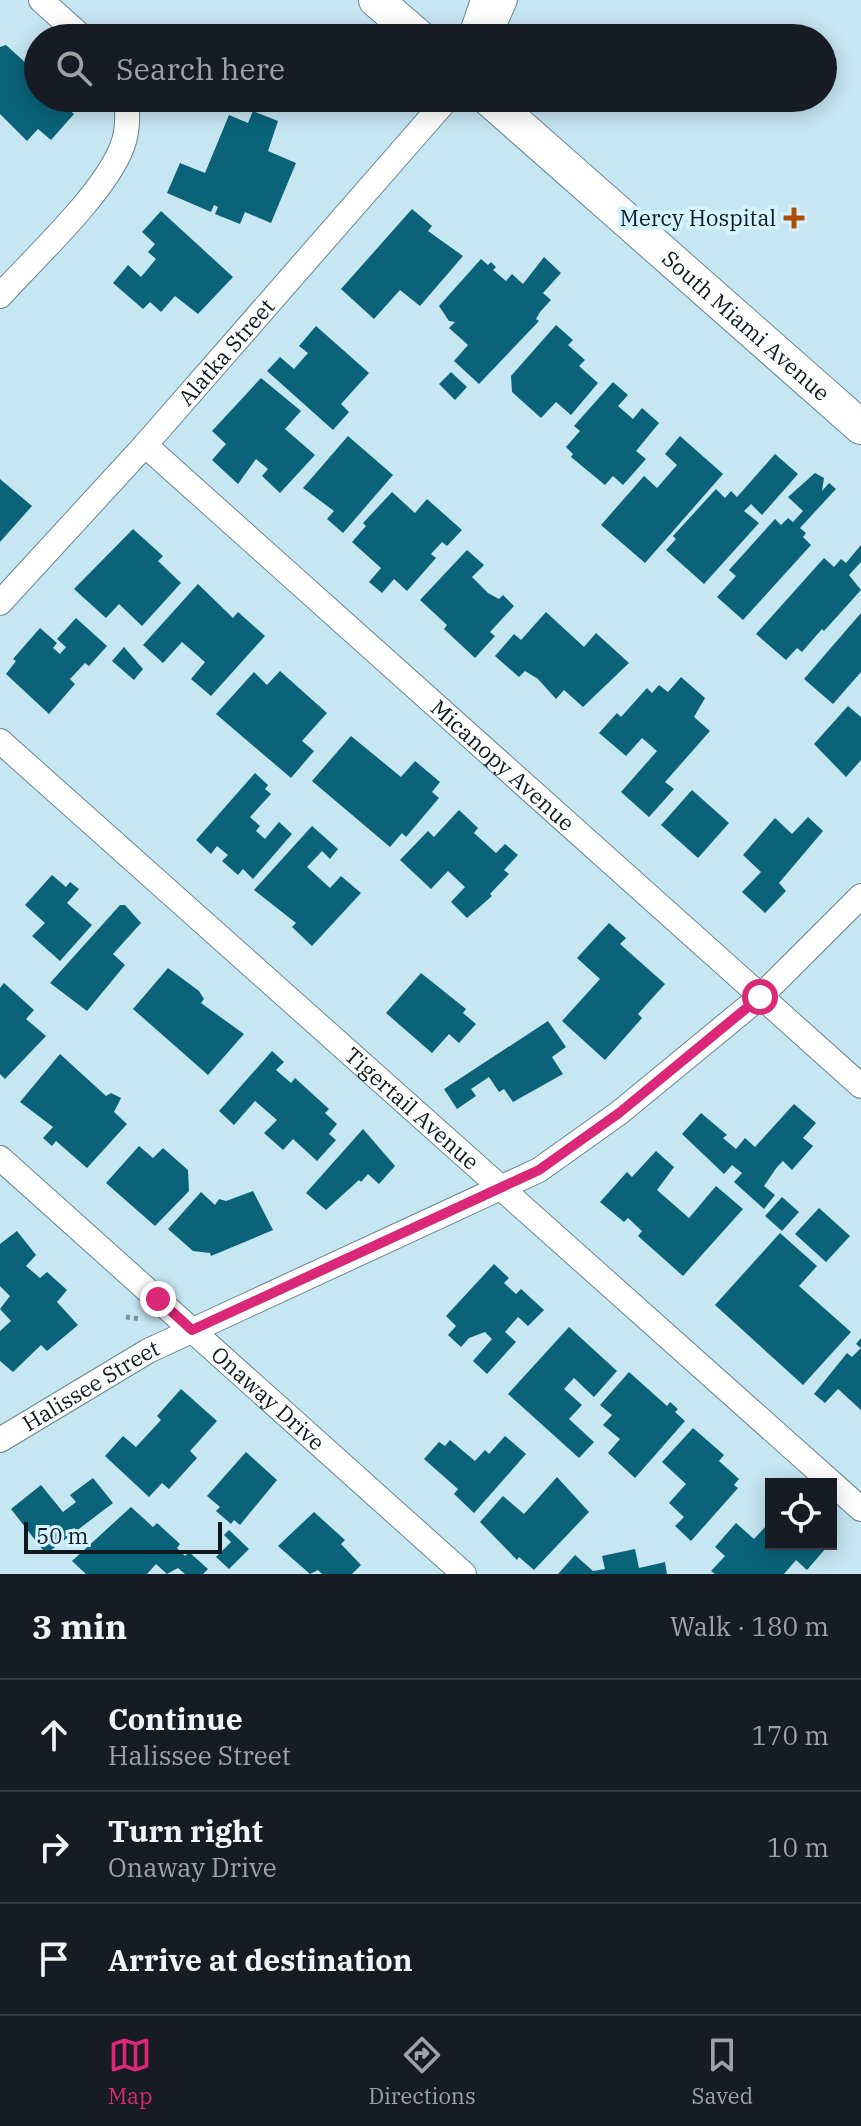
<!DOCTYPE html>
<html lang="en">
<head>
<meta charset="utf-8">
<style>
  :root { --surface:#171b24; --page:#20242c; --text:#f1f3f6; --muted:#9ea1a6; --line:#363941; --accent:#db2777 }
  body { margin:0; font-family:"IBM Plex Serif",serif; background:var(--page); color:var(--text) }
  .controls { position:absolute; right:24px; bottom:24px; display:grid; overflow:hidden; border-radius:0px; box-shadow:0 4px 20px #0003 }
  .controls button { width:72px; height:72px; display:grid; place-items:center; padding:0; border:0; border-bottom:2px solid var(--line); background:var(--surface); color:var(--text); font:40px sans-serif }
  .scale { position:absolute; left:24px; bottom:20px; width:198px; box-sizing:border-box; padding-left:8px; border:4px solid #0d191d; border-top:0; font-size:22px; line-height:28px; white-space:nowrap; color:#0d191d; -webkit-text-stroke:6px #d3f4ff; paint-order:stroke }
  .stop { position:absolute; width:24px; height:24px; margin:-18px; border:6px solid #db2777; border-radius:50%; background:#fff }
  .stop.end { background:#db2777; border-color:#fff; box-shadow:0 2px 8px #0008 }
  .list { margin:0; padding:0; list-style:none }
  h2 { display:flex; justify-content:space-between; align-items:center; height:104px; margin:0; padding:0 32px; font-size:34px }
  h2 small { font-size:26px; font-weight:400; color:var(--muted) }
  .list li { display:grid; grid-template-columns:52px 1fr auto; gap:24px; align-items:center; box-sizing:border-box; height:112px; padding:0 32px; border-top:2px solid var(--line) }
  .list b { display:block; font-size:30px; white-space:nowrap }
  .list p { margin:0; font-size:26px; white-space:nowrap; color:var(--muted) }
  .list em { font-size:26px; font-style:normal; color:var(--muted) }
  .icon { flex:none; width:44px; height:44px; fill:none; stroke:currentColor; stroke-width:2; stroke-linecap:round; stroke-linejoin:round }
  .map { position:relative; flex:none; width:861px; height:1574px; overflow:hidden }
  .search { position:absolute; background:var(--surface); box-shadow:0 4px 20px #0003; left:24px; right:24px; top:24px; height:88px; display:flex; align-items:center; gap:20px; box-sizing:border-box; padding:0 28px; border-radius:44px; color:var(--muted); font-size:30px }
  .sheet { height:440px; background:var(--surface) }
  nav { display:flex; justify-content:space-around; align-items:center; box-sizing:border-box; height:112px; border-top:2px solid var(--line); background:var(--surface); font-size:22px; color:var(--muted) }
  nav a { display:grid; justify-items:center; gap:4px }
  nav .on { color:var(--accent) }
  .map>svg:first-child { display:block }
  .building { fill:#0b6379 }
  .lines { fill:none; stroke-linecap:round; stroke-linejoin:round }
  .street-casing { stroke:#688690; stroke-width:26 }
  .secondary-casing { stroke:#688690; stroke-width:36 }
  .path { stroke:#7c949d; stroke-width:5; stroke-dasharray:4 4; stroke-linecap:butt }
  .street { stroke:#fff; stroke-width:24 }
  .secondary { stroke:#fff; stroke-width:34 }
  .route { stroke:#db2777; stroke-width:10 }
  .poi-dot { fill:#af4f03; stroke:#d3f4ff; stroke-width:3 }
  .labels { text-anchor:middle; stroke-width:8; stroke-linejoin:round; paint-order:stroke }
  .poi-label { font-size:22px; fill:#0d191d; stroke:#d3f4ff; text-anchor:end }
  .street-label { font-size:22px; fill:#0d191d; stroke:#d3f4ff }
</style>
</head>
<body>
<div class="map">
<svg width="861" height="1574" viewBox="0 0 861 1574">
  <rect width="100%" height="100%" fill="#c6e6f2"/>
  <g class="building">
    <path d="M 6,45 L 38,74 L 38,98 L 77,98 L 68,109 L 74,114 L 51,140 L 38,129 L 27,141 L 0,114 L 0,47 Z"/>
    <path d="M 253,111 L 278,121 L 268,151 L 296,163 L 271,223 L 245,212 L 240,224 L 215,214 L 218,207 L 214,205 L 211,212 L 167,193 L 180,163 L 205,173 L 229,115 L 248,123 Z"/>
    <path d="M 412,209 L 432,226 L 428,231 L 463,256 L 420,306 L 400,290 L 374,319 L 341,289 Z"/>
    <path d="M 161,211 L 233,277 L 198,314 L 175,296 L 161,312 L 150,302 L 143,309 L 113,283 L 128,265 L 141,277 L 156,259 L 148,252 L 155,244 L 142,232 Z"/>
    <path d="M 544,257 L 561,273 L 543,293 L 551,300 L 540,312 L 536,319 L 539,321 L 479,384 L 454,361 L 468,345 L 449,328 L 455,322 L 449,321 L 439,306 L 481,259 L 488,265 L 491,262 L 496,267 L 493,270 L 506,281 L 512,274 L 523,284 Z"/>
    <path d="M 556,325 L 573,340 L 568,345 L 585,360 L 579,366 L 598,383 L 571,415 L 556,402 L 541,418 L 512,392 L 511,376 Z"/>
    <path d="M 316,326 L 369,373 L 341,404 L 349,412 L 333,430 L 267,371 L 280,357 L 294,369 L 308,353 L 299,346 Z"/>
    <path d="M 451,372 L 467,387 L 455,400 L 439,384 Z"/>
    <path d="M 261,378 L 301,411 L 285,429 L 315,455 L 280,493 L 262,476 L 268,469 L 256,459 L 238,484 L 212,460 L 226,444 L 212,431 Z"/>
    <path d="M 613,382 L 628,395 L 618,406 L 633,419 L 642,408 L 659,423 L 636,451 L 646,459 L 623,485 L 613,476 L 605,485 L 571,457 L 573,454 L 566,447 L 580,431 L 574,426 Z"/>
    <path d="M 348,436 L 393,475 L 343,533 L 327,519 L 334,511 L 303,488 Z"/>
    <path d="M 680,436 L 723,474 L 645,563 L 601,525 L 644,476 L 657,488 L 677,465 L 665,454 Z"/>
    <path d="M 775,454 L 798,474 L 762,515 L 751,504 L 744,511 L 759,523 L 704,584 L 666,550 L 676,539 L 673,536 L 716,489 L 725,498 L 731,491 L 737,497 Z"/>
    <path d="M 815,473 L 824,478 L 822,491 L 829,483 L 836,489 L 800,528 L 806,533 L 803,537 L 811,545 L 743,620 L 717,597 L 736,576 L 729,570 L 775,519 L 781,525 L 788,518 L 793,522 L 803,511 L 788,497 Z"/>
    <path d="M 0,479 L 32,506 L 0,542 Z"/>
    <path d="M 392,492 L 415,513 L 427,499 L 462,530 L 447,546 L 442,542 L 431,554 L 436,558 L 407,591 L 394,579 L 382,593 L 369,582 L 381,568 L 352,542 L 366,526 L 363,523 Z"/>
    <path d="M 133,529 L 163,556 L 158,561 L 181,583 L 142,626 L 119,604 L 106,618 L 74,589 Z"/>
    <path d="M 861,545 L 861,562 L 849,575 L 861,590 L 824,631 L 822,629 L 802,652 L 797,648 L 786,660 L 756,634 L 824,558 L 834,567 L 841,559 L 846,563 Z"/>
    <path d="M 467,550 L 484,565 L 472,577 L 488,593 L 499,599 L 503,595 L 514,606 L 490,632 L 495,636 L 475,658 L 444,629 L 447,625 L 420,600 Z"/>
    <path d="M 198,584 L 233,618 L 238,612 L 265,636 L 211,696 L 191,679 L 205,662 L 182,642 L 163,663 L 143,645 Z"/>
    <path d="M 546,612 L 584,647 L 596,633 L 629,663 L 583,707 L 564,690 L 556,699 L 538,679 L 525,671 L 519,677 L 495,656 L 514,634 L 521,640 Z"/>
    <path d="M 861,613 L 861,672 L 833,704 L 804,679 Z"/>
    <path d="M 76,618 L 107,646 L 89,666 L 85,663 L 70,679 L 75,684 L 49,714 L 6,674 L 16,661 L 13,659 L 40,628 L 57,643 L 53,648 L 60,654 L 66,647 L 57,639 Z"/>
    <path d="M 124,647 L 143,669 L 134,680 L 112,661 Z"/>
    <path d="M 280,671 L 327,713 L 302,741 L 314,751 L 291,778 L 216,714 L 254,672 L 267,685 Z"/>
    <path d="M 681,677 L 705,698 L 694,717 L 710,731 L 665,782 L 674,789 L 649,817 L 621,792 L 657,751 L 642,738 L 626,756 L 599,733 L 617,713 L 621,717 L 647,688 L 652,693 L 659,685 L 668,692 Z"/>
    <path d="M 848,706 L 861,717 L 861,760 L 846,777 L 814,744 Z"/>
    <path d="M 351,736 L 401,777 L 415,761 L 440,782 L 432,792 L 439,798 L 406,837 L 402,833 L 390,847 L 312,781 Z"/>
    <path d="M 255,773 L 268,785 L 265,789 L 271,794 L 250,817 L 260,826 L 256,831 L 265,839 L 279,822 L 292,834 L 253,879 L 243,869 L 238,875 L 222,861 L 228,855 L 217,846 L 211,854 L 196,840 Z"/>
    <path d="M 692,790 L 729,823 L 698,858 L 661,825 Z"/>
    <path d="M 459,810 L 478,828 L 474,833 L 496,853 L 505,844 L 518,855 L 504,870 L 509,874 L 490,894 L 492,896 L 467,918 L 451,902 L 465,887 L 448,871 L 431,889 L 400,860 L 428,831 L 434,837 Z"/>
    <path d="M 808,817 L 823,831 L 779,883 L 786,891 L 765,913 L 742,892 L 761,872 L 743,855 L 775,818 L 792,834 Z"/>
    <path d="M 312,826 L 338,849 L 330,859 L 322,851 L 307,867 L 330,888 L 341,876 L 361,893 L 312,946 L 292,927 L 296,923 L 254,890 Z"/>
    <path d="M 52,875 L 66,887 L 70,882 L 79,889 L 67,903 L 92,925 L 60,961 L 32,936 L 45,923 L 25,905 Z"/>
    <path d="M 120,905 L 125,905 L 141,923 L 113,954 L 125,965 L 87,1011 L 50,983 Z"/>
    <path d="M 609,923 L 626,938 L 620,944 L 665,984 L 638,1014 L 642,1018 L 605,1060 L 562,1021 L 600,979 L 577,958 Z"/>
    <path d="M 168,968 L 199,991 L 204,999 L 201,1003 L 244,1034 L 208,1075 L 133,1009 Z"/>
    <path d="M 421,973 L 466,1009 L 463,1013 L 476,1024 L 459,1043 L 449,1034 L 432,1053 L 386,1013 Z"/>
    <path d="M 4,983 L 34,1010 L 26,1019 L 46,1036 L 5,1079 L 0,1074 L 0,988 Z"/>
    <path d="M 548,1021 L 566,1047 L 552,1057 L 563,1074 L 513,1102 L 504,1089 L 499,1092 L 489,1077 L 471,1089 L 476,1096 L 457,1109 L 444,1089 Z"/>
    <path d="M 272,1051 L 284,1062 L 276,1070 L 291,1083 L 295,1078 L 329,1109 L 325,1113 L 337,1124 L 329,1134 L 336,1140 L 317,1161 L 293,1139 L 283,1150 L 264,1133 L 277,1120 L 255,1101 L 234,1125 L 219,1111 Z"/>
    <path d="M 60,1054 L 106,1096 L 111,1093 L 121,1098 L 114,1112 L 127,1124 L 87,1168 L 56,1141 L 52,1146 L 43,1138 L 53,1127 L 20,1102 Z"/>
    <path d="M 794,1104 L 816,1123 L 803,1138 L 813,1146 L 792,1170 L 783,1161 L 777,1167 L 764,1186 L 775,1195 L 764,1209 L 734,1182 L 742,1173 L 732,1165 L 724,1174 L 682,1134 L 701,1113 L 727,1135 L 723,1138 L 736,1149 L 745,1138 L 755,1147 Z"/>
    <path d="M 363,1129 L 395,1166 L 379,1184 L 368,1174 L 361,1182 L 359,1180 L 326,1210 L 306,1193 Z"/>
    <path d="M 139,1146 L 153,1158 L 163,1148 L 188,1170 L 189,1191 L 155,1226 L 106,1183 Z"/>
    <path d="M 656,1151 L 674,1167 L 657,1190 L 689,1218 L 716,1186 L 743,1209 L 683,1276 L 638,1236 L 642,1231 L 628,1218 L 624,1222 L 600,1202 L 627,1172 L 632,1177 Z"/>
    <path d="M 253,1191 L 273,1230 L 211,1256 L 210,1253 L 193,1251 L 168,1229 L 201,1192 L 215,1205 L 219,1199 L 226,1201 Z"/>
    <path d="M 782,1197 L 799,1212 L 782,1231 L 765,1216 Z"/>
    <path d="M 819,1208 L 850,1236 L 826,1262 L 795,1234 Z"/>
    <path d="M 17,1231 L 36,1255 L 26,1266 L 40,1278 L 47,1272 L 67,1290 L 57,1302 L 78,1325 L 47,1351 L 41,1345 L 13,1372 L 0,1361 L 0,1331 L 11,1321 L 0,1309 L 10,1296 L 0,1286 L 0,1244 Z"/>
    <path d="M 780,1233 L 817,1266 L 799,1286 L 851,1332 L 803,1385 L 715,1305 Z"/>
    <path d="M 494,1264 L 509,1278 L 504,1283 L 516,1294 L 521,1289 L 544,1310 L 528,1326 L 518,1317 L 505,1332 L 516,1342 L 487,1374 L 473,1361 L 492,1339 L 485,1332 L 469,1338 L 461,1347 L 448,1335 L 456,1326 L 446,1316 Z"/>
    <path d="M 569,1327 L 617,1371 L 594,1397 L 574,1378 L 564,1389 L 582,1405 L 569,1419 L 594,1442 L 579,1458 L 508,1394 Z"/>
    <path d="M 861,1338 L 861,1410 L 838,1389 L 825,1403 L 814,1394 L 847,1353 L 852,1357 L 861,1348 L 856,1344 Z"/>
    <path d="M 629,1372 L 667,1406 L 670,1402 L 678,1409 L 675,1412 L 685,1421 L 635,1478 L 608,1453 L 620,1439 L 603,1425 L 612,1415 L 600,1405 Z"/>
    <path d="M 181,1389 L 217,1421 L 190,1451 L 197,1458 L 169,1489 L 162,1483 L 149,1497 L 105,1456 L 123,1436 L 136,1447 L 161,1420 L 157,1416 Z"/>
    <path d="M 693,1428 L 724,1455 L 719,1461 L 739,1479 L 734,1485 L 738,1488 L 691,1541 L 675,1526 L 684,1517 L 669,1503 L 686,1484 L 662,1462 Z"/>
    <path d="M 505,1436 L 526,1454 L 474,1513 L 454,1494 L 458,1489 L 424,1459 L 439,1442 L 445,1446 L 450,1440 L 475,1461 L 485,1450 L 489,1454 Z"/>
    <path d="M 246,1452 L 277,1480 L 240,1525 L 234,1520 L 231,1524 L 216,1511 L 220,1507 L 207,1496 Z"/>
    <path d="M 557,1477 L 589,1512 L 534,1570 L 519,1557 L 517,1560 L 480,1522 L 503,1496 L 524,1514 Z"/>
    <path d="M 93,1478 L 113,1503 L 46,1554 L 11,1509 L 41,1485 L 63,1512 L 76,1502 L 70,1495 Z"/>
    <path d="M 131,1507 L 153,1527 L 157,1523 L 180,1544 L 177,1548 L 185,1556 L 189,1552 L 208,1569 L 203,1574 L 185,1574 L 178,1568 L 167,1574 L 156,1564 L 147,1574 L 86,1574 L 72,1561 Z"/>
    <path d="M 314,1512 L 345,1540 L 341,1544 L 361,1565 L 352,1574 L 322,1574 L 318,1570 L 310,1574 L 278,1546 Z"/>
    <path d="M 736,1523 L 754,1539 L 766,1526 L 771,1525 L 771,1544 L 821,1544 L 826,1548 L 807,1570 L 796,1560 L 784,1574 L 715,1574 L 711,1571 L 725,1556 L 715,1547 Z"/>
    <path d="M 229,1530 L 249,1549 L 229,1569 L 216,1557 L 231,1542 L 224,1535 Z"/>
    <path d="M 635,1549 L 639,1568 L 665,1562 L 667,1574 L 558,1574 L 575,1555 L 593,1571 L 605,1569 L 602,1556 Z"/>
  </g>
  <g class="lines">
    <g class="street-casing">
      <g id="street">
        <path d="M 41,0 L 83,38"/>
        <path d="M 470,38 L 483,0"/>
        <path d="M 488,38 L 505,0"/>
        <path d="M 0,296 C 35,257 104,194 122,147 C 128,132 128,114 126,98"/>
        <path id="s1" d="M 145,445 L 861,1086"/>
        <path id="s2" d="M 0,603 L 145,445 L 448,98"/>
        <path id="s3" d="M 0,741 L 861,1509"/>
        <path id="s4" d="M 0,1158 L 464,1574"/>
        <path id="s5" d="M 0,1440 L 148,1351 L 539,1170 L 619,1113 L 760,997 L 861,896"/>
      </g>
    </g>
    <g class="secondary-casing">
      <g id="secondary">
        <path d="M 376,0 L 420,38"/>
        <path id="s6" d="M 488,98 L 861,427"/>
      </g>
    </g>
    <path class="path" d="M 126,1317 L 141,1319"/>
    <use href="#street" class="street"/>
    <use href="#secondary" class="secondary"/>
  </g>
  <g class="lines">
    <path class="route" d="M 158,1299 L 192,1330 L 539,1170 L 619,1113 L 760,997"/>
  </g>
  <path class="poi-dot" d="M790 206h8v8h8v8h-8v8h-8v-8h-8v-8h8z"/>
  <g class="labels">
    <g class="poi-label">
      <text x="776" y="226">Mercy Hospital</text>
    </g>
    <g class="street-label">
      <text dy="8" stroke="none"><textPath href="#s6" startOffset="344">South Miami Avenue</textPath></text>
      <text dy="8" stroke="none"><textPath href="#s2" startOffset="338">Alatka Street</textPath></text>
      <text dy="8" stroke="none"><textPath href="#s1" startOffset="480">Micanopy Avenue</textPath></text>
      <text dy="8" stroke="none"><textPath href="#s3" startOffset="552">Tigertail Avenue</textPath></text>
      <text dy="8" stroke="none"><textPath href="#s5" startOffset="106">Halissee Street</textPath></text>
      <text dy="8" stroke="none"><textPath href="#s4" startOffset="360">Onaway Drive</textPath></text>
    </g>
  </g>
</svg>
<div class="controls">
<button><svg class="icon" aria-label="locate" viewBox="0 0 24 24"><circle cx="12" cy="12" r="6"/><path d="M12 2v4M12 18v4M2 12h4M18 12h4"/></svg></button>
</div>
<div class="scale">50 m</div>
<div class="stop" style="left:760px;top:997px"></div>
<div class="stop end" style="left:158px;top:1299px"></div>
<div class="search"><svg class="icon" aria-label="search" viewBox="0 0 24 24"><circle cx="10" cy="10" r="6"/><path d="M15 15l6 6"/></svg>Search here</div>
</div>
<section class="sheet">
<h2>3 min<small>Walk · 180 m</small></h2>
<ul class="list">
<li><svg class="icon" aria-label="ahead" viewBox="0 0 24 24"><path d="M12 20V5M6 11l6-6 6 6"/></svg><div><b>Continue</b><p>Halissee Street</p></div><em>170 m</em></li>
<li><svg class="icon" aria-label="right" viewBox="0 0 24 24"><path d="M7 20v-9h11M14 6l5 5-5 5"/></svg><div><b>Turn right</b><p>Onaway Drive</p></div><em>10 m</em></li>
<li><svg class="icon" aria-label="arrive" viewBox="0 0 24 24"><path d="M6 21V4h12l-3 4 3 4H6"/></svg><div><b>Arrive at destination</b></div></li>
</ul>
</section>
<nav>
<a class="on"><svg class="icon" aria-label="map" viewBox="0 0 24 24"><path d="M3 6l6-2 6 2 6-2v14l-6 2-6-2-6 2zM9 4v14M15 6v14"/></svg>Map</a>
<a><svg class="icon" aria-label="directions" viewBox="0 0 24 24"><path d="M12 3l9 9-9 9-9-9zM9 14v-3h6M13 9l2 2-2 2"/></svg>Directions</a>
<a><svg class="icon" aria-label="saved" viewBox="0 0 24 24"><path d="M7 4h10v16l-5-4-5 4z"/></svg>Saved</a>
</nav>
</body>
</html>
